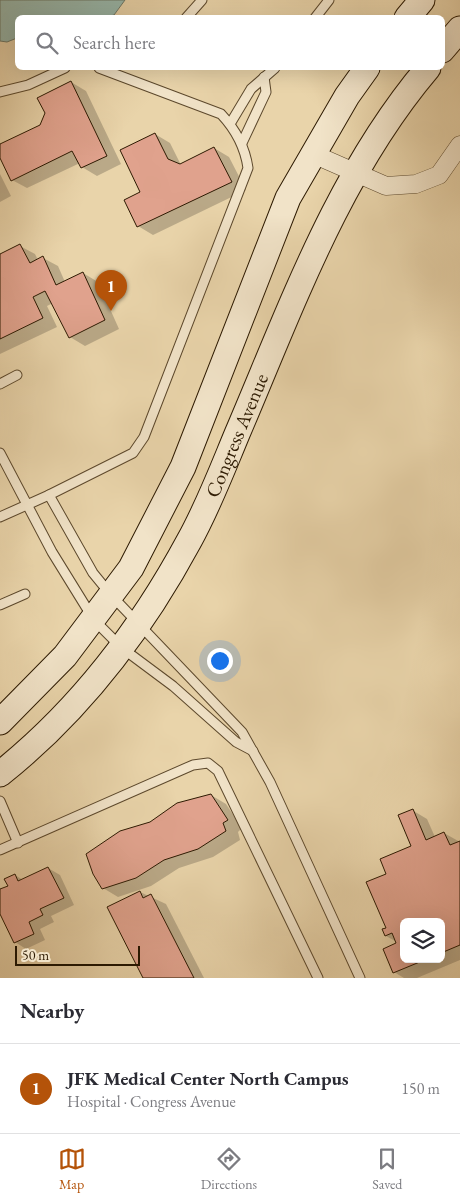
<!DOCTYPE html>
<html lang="en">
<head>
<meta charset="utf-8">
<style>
  :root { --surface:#fff; --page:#f7f7f7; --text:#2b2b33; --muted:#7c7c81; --line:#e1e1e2; --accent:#b45309 }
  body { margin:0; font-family:"EB Garamond",serif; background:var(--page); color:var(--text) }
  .controls { position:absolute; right:15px; bottom:15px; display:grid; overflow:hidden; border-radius:8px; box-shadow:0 5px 20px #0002 }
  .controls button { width:45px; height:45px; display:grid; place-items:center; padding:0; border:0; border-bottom:1px solid var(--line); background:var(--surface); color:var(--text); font:25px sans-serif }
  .scale { position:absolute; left:15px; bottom:12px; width:125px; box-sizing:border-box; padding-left:5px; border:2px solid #2d1a02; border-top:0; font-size:14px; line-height:18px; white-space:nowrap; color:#2d1a02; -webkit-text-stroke:4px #f1e3c8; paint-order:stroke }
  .you { position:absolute; left:219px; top:660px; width:18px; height:18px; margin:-12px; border:4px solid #fff; border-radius:50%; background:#1a73e8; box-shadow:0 0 0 8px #1a73e833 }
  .badge { display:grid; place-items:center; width:32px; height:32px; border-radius:50%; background:var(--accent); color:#fff; font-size:16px; font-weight:700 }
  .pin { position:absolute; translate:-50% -41px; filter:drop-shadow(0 1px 2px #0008) }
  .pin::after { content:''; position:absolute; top:26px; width:18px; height:15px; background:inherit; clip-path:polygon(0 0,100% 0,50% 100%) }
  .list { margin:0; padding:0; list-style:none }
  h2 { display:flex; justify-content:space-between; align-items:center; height:65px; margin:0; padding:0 20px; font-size:21px }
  h2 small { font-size:16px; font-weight:400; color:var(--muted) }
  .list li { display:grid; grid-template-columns:32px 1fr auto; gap:15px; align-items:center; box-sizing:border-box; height:90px; padding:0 20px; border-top:1px solid var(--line) }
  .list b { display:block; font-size:19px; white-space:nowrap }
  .list p { margin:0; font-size:16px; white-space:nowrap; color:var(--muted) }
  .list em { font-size:16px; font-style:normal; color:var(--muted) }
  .icon { flex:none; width:28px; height:28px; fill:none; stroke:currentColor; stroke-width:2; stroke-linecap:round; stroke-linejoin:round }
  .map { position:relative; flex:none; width:460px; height:978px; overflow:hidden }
  .search { position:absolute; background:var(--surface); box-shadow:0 5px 20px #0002; left:15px; right:15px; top:15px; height:55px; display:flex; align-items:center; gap:12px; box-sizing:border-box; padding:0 18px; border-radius:8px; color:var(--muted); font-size:19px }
  .sheet { height:155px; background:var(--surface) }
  nav { display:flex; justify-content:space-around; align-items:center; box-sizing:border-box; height:70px; border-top:1px solid var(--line); background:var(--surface); font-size:14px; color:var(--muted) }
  nav a { display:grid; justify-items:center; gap:2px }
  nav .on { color:var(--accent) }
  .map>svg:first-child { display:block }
  .water { fill:#97b8ad; stroke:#6d7969 }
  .shadow { fill:#0003; fill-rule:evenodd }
  .building { fill:#e0a28d; stroke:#2d1a02 }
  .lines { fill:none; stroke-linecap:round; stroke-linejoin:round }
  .lane-casing { stroke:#5c482c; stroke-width:11 }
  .street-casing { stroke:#5c482c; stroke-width:19 }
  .secondary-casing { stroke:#2d1a02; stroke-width:27 }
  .lane { stroke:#f1e3c8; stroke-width:9 }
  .street { stroke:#f1e3c8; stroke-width:18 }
  .secondary { stroke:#f1e3c8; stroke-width:25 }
  .labels { text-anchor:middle; stroke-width:4; stroke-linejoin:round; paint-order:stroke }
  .street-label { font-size:20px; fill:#2d1a02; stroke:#f1e3c8 }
</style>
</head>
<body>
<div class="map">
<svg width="460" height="978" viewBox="0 0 460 978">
  <rect width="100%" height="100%" fill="#e9d4aa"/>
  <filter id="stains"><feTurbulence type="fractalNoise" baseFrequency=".004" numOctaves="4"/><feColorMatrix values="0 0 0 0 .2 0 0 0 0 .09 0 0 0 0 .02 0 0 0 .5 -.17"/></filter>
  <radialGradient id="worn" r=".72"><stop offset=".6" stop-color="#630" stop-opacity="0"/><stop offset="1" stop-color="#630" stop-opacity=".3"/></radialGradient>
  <path class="water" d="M 0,0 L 125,0 L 114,15 L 107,17 L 18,18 L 17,38 L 7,42 L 0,41 Z"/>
  <g class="shadow">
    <path d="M 71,82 L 86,91 L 121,164 L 97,176 L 82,167 L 80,163 L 27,188 L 12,180 L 0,155 L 0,146 L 41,126 Z"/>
    <path d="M 155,134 L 170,143 L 181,165 L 214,148 L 229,157 L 246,190 L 153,235 L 138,226 L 142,193 Z"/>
    <path d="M 0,174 L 11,196 L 0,202 Z"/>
    <path d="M 20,246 L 35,254 L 38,260 L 43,258 L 58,266 L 65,282 L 83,273 L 98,282 L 119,329 L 85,346 L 70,337 L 53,303 L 47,306 L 57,327 L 0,354 L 0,256 Z"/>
    <path d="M 211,795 L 226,804 L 242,828 L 238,832 L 240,840 L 213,857 L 179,868 L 151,886 L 118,897 L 103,888 L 150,823 Z"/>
    <path d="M 412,810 L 427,819 L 435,837 L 444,833 L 460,842 L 460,960 L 417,978 L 404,978 L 394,972 L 385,949 L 398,944 L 397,942 L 386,936 L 384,930 L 387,928 L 388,874 L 413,847 ZM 404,922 L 441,922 L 441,959 L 404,959 Z"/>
    <path d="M 48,868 L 60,875 L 74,905 L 51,916 L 54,922 L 40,929 L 45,940 L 26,949 L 15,942 L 0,911 L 0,891 L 9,886 L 15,875 L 23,880 Z"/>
    <path d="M 140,892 L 166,904 L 204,978 L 145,978 Z"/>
  </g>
  <g class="building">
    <path d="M 71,81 L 107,156 L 81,168 L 72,151 L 11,181 L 0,158 L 0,144 L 40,125 L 45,113 L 37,98 Z"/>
    <path d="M 155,133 L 168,159 L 180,164 L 214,147 L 232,182 L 137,227 L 124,200 L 140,192 L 120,150 Z"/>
    <path d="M 20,244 L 30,263 L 43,256 L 56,285 L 83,272 L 105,320 L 69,338 L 45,291 L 33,297 L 43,318 L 0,339 L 0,254 Z"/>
    <path d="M 211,794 L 228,820 L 223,823 L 226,831 L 198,849 L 164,860 L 136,878 L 102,889 L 93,874 L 86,854 L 120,831 L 150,822 L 177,803 Z"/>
    <path d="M 413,809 L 426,840 L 444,832 L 450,845 L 460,841 L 460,945 L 441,953 L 441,922 L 404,922 L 404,959 L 427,959 L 393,973 L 383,949 L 396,943 L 392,933 L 385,936 L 382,929 L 386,928 L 366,882 L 386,874 L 380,859 L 411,846 L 398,815 Z"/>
    <path d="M 48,867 L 64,898 L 40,909 L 43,915 L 29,922 L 34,934 L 14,943 L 0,914 L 0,889 L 8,886 L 4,879 L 15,874 L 18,881 Z"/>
    <path d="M 140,891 L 143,898 L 151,894 L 194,978 L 143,978 L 107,907 Z"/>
  </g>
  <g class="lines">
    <g class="lane-casing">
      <g id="lane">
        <path d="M 186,18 L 202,0"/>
        <path d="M 315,18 L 329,0"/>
        <path d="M 0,92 L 28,85 L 65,68"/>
        <path d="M 230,124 L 251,89 L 275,68"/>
        <path d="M 242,143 L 266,92 L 264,77"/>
        <path d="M 0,384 L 17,375"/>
        <path d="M 0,453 L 52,552 L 94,620 L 122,648 L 173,686 L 236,742 L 253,751"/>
        <path d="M 49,495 L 93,573 L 111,595 L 242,732 L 270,782 L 360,978"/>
        <path d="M 0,517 L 49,495 L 133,453 L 144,437 L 248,168 C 245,147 236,130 221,114 L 99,68"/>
        <path d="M 0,605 L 25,594"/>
        <path d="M 0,801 L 18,843"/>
        <path d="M 0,850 L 193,765 L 208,763 L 218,771 L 318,978"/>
      </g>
    </g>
    <g class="street-casing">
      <path id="street" d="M 313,154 L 386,186 L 416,184 L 439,175 L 460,145"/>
    </g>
    <g class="secondary-casing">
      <g id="secondary">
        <path d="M 407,18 L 422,0"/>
        <path d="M 442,50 L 460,29"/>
        <path d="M 0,722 L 65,656 L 131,568 L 183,467 L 288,198 L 347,96 L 367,68"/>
        <path id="s1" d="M 0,774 C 79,711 141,630 189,541 C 208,507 222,470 237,434 C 291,308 338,174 428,68"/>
      </g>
    </g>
    <use href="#lane" class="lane"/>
    <use href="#street" class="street"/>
    <use href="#secondary" class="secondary"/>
  </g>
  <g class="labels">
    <g class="street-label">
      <text dy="7" stroke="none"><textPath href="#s1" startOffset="418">Congress Avenue</textPath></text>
    </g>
  </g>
  <rect width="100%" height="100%" filter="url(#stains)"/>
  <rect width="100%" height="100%" fill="url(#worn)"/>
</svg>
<div class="controls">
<button><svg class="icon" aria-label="layers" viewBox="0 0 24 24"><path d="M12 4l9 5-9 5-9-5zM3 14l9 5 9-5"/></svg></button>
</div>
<div class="scale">50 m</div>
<div class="you"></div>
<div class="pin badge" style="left:111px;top:311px">1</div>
<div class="search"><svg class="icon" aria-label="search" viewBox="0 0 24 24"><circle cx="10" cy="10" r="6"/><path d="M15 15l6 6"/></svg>Search here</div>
</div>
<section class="sheet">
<h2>Nearby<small></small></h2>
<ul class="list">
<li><span class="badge">1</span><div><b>JFK Medical Center North Campus</b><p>Hospital · Congress Avenue</p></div><em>150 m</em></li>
</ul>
</section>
<nav>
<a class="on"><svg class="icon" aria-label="map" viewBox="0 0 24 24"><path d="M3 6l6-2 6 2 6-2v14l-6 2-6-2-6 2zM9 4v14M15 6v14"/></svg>Map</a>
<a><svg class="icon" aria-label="directions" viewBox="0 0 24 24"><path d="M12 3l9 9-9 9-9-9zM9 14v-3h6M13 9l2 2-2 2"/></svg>Directions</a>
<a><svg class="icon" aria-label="saved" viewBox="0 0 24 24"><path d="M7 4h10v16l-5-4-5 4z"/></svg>Saved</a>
</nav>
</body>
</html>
